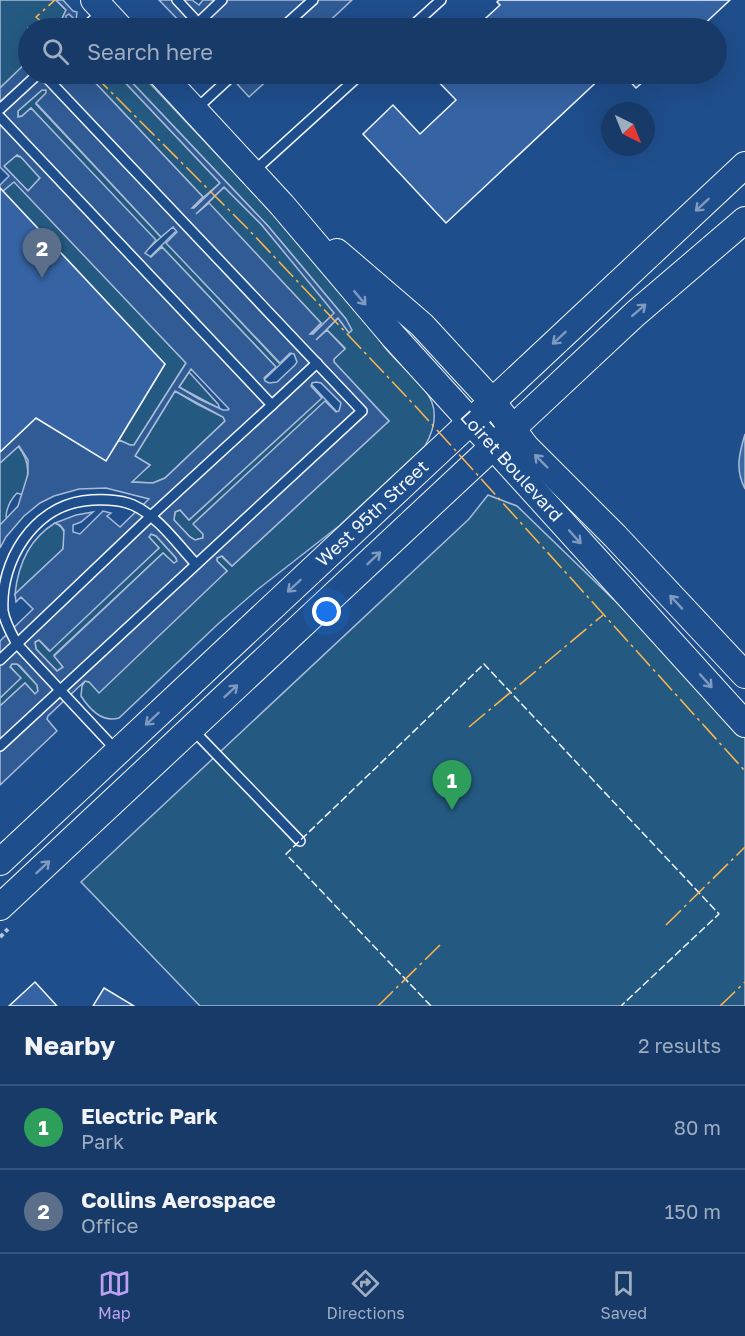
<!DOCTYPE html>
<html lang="en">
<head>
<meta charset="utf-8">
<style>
  :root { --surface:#173a69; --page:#244571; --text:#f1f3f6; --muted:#9eadc0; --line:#36547d; --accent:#bca0f2 }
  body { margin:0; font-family:"Golos Text",sans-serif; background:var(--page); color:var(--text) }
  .compass { position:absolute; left:601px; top:102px; width:54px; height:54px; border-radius:50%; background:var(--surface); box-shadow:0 6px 24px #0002; rotate:137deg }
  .you { position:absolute; left:327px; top:612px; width:21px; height:21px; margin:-15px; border:4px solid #fff; border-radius:50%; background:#1a73e8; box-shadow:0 0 0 9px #1a73e833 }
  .badge { display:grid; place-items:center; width:39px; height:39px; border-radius:50%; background:var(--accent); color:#fff; font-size:20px; font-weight:700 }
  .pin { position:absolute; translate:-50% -50px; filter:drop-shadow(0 2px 3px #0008) }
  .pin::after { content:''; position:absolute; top:32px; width:21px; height:18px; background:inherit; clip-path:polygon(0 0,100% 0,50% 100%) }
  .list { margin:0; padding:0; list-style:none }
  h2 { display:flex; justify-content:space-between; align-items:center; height:78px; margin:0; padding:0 24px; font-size:26px }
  h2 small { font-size:20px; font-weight:400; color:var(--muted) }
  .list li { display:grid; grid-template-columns:39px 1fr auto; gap:18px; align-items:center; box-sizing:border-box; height:84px; padding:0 24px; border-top:2px solid var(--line) }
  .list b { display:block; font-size:22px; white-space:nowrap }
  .list p { margin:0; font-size:20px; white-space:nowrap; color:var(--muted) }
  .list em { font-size:20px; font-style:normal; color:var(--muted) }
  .icon { flex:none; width:33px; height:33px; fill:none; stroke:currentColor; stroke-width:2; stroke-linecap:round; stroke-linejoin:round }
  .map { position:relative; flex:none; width:745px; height:1006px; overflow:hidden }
  .search { position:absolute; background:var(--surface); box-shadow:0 6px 24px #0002; left:18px; right:18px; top:18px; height:66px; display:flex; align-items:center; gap:15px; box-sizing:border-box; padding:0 21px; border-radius:33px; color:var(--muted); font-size:22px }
  .sheet { height:246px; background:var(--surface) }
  nav { display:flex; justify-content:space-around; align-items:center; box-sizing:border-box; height:84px; border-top:2px solid var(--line); background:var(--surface); font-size:16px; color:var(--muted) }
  nav a { display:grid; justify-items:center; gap:3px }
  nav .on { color:var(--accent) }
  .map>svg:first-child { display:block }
  .green { fill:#245a82; stroke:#a8bbd7; stroke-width:1.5 }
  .parking { fill:#305b95; stroke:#a8bbd7; stroke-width:1.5; fill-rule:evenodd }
  .water { fill:#3b69a3; stroke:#a8bbd7; stroke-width:1.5 }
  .building { fill:#3563a3; stroke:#f2f6ff; stroke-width:1.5 }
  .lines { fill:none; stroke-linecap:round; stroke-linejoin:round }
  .lane-casing { stroke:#f2f6ff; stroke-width:12 }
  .secondary-casing { stroke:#f2f6ff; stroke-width:28 }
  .path { stroke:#b3c4dc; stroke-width:4; stroke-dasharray:4.5 3; stroke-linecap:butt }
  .lane { stroke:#1f4e8c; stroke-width:9 }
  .secondary { stroke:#1f4e8c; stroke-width:26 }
  .fence { stroke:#f2f6ff; stroke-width:1.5; stroke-dasharray:8 3; stroke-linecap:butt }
  .power { stroke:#ffb74d; stroke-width:1.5; stroke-dasharray:21 4.5 3 4.5; stroke-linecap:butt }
  .oneway { stroke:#7e9ac0 }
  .labels { text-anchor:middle; stroke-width:4.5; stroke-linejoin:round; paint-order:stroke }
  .street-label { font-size:18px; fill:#f2f6ff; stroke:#1f4e8c }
</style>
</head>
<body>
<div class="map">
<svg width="745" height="1006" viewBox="0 0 745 1006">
  <rect width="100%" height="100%" fill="#1f4e8c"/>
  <g class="green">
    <path d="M 0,0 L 56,0 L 66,10 L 61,21 L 61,28 L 28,28 L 28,61 L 0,88 Z"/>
    <path d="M 87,74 L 117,74 L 220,183 L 191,208 L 203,197 Z"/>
    <path d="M 124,74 L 141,74 L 357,303 C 366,319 375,336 387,350 C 415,383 452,398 425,446 L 339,526 L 257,590 L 218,624 L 119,718 C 102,723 90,710 81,696 L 82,686 L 85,681 L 89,682 L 227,571 L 217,561 L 217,558 L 221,556 L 232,566 L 389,421 L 334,362 L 334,359 L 345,348 L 327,330 L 316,341 L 338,318 L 349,332 L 346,319 L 268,226 Z"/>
    <path d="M 42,90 L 46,90 L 46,93 L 36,104 L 160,236 L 172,227 L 146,251 L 155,240 L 31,108 L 22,116 L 18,117 L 18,111 Z"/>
    <path d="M 15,156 L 21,157 L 40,178 L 28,191 L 4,166 Z"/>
    <path d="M 14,181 L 186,363 L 134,445 L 130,445 L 119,440 L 165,364 L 3,191 Z"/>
    <path d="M 224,187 L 261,224 L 335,313 L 312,334 L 310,334 L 321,323 L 209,204 L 196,215 Z"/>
    <path d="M 175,232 L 176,234 L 167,243 L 279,363 L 292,353 L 266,378 L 264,379 L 275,366 L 162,247 L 150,257 Z"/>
    <path d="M 189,372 L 218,404 L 220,409 L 179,387 Z"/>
    <path d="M 311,384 L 337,412 L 325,402 L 194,523 L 203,534 L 203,538 L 195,540 L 190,537 L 174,520 L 175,512 L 180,510 L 189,520 L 322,397 Z"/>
    <path d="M 175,391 L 197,404 L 223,417 L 225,421 L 165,478 L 153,483 L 131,482 L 150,465 L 135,456 Z"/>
    <path d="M 18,446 C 31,462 29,477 23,495 L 17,493 C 10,500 7,507 6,516 L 7,519 L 0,525 L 0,463 Z"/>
    <path d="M 488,495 L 517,506 L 644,629 L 745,737 L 745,1006 L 200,1006 L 81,882 L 469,519 Z"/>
    <path d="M 55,523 C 67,528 65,538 63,549 L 15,594 C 18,565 29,539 55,523 Z"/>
    <path d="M 151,534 L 156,536 L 176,558 L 177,562 L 174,564 L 163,553 L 54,655 L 63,667 L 57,671 L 36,649 L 35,642 L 39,640 L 49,651 L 159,548 L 149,537 Z"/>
    <path d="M 12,664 L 17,664 L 37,685 L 38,693 L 35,694 L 25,683 L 0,706 L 0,698 L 20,678 L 10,666 Z"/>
  </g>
  <g class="parking">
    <path d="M 56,0 L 63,0 L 73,11 L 77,12 L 76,21 L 69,14 L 66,16 L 66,28 L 61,28 L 61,21 L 66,10 Z"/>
    <path d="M 159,0 L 192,0 L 199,5 L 203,0 L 352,0 L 322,28 L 231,28 L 220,20 L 216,23 L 219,28 L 186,28 Z"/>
    <path d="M 28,61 L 28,74 L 64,74 L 67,75 L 69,74 L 87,74 L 203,197 L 192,208 L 194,208 L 220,183 L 117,74 L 124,74 L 268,226 L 346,319 L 352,330 L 349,333 L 338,318 L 316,340 L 327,330 L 345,349 L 334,359 L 334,362 L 389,421 L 232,566 L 222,556 L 217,558 L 217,561 L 227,571 L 99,693 L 89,682 L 85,681 L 48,716 L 47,719 L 57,731 L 0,785 L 0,706 L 25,683 L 35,694 L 38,691 L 37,685 L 20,666 L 17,664 L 12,664 L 10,667 L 21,678 L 0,698 L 0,641 L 33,609 L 21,597 L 16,602 L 15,594 L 63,549 L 64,530 L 60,525 L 55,523 L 76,515 L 93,512 L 81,522 L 73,525 L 73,532 L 80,534 L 103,511 L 111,513 L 107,516 L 120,527 L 149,499 L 106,488 L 79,489 L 54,496 L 40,503 L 24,516 L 6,537 L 0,548 L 0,525 L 18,506 L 28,474 L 28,460 L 19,446 L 0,463 L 0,452 L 36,418 L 106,460 L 119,440 L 130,445 L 134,445 L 186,363 L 14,182 L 3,191 L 0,188 L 0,185 L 9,176 L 0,167 L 0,88 ZM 42,90 L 46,90 L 46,93 L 36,103 L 161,237 L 173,227 L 177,232 L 166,243 L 280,363 L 290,353 L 294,354 L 297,362 L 295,365 L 277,382 L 269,383 L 265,381 L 264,378 L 276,367 L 162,247 L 151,257 L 145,253 L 156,240 L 31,108 L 22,116 L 18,117 L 18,111 ZM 17,155 L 21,157 L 40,178 L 28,191 L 4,166 ZM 224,187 L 261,224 L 334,313 L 313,334 L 310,334 L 321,323 L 209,203 L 196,214 ZM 191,369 L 229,409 L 228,410 L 223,410 L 199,399 L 179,387 ZM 316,382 L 321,383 L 341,403 L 339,411 L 336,412 L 325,401 L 193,524 L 203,534 L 203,538 L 195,540 L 190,537 L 174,520 L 175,512 L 180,510 L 189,520 L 322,398 L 311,386 L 312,383 ZM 175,391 L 223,417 L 225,421 L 165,478 L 153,483 L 132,482 L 150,465 L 135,456 ZM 151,534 L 156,536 L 176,558 L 177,561 L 174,563 L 163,553 L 54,656 L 63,667 L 57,671 L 36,649 L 35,642 L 39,640 L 50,651 L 159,548 L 149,537 Z"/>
    <path d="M 228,74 L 274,74 L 249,97 Z"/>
  </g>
  <path class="water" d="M 745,434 L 745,489 C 735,470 739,454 745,434 Z"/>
  <g class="building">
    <path d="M 499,0 L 730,0 L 700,28 L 475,28 L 500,5 L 497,2 Z"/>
    <path d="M 431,74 L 605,74 L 446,223 L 363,134 L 393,105 L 420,134 L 456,100 Z"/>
    <path d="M 618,74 L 652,74 L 636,88 L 624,75 L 621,77 Z"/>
    <path d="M 0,188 L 165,364 L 106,461 L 36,418 L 0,452 Z"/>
    <path d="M 35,982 L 57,1006 L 9,1006 Z"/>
    <path d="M 104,988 L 134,1006 L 93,1006 Z"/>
  </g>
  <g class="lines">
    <g class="lane-casing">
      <g id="lane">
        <path d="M 177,0 L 203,28"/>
        <path d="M 198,23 L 222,0"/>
        <path d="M 84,28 L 102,12"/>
        <path d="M 282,28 L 313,0"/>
        <path d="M 410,28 L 441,0"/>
        <path d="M 0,109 L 38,74"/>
        <path d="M 196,109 L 234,74"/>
        <path d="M 0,117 L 272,405 L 151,516 L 0,660"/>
        <path d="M 254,171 L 361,74"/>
        <path d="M 272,405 L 317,363"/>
        <path d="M 193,730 L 300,841"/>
        <path d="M 0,746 L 362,411 L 43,74"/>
        <path d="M 117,751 L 17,644 C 11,633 5,623 3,611 C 0,560 34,508 83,501 C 98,499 119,499 133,505 C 158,516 178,545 196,564"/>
      </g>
    </g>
    <g class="secondary-casing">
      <g id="secondary">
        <path d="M 94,0 L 120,28"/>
        <path id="s1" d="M 161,74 L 282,205 L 394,337 L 745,724"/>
        <path d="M 337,252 L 422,325 L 492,401 L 526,447 L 615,536 L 745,675"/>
        <path id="s2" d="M 0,862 L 745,165"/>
        <path d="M 0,907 L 635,314 L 745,220"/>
      </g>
    </g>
    <path class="path" d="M 0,937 L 8,929"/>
    <use href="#lane" class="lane"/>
    <use href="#secondary" class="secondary"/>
    <path class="fence" d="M 431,1006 L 286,854 L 484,664 L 719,914 L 621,1006"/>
    <g class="power">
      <path d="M 48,28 L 36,17 L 55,0"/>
      <path d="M 93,74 L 247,228 L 418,409 L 745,771"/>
      <path d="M 469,727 L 603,615"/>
      <path d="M 666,925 L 745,847"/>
      <path d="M 378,1006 L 440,945"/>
      <path d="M 720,1006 L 745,982"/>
    </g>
  </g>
  <defs><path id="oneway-shaft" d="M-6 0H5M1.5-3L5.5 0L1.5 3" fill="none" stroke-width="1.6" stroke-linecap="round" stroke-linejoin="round" transform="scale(1.5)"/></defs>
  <g class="oneway">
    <use href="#oneway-shaft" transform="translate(702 205) rotate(137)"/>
    <use href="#oneway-shaft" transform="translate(360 298) rotate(50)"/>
    <use href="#oneway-shaft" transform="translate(639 310) rotate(-41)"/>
    <use href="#oneway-shaft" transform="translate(559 338) rotate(137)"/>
    <use href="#oneway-shaft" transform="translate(541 461) rotate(-135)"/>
    <use href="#oneway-shaft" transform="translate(575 537) rotate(48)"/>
    <use href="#oneway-shaft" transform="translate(374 558) rotate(-43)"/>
    <use href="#oneway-shaft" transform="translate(294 586) rotate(137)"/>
    <use href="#oneway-shaft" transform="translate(676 602) rotate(-133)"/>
    <use href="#oneway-shaft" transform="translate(706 681) rotate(48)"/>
    <use href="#oneway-shaft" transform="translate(231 691) rotate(-43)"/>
    <use href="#oneway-shaft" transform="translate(152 719) rotate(137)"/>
    <use href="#oneway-shaft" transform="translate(43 867) rotate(-43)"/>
  </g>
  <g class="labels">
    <g class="street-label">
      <text dy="6" stroke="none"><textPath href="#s1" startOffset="526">Loiret Boulevard</textPath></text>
      <text dy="6" stroke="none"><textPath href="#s2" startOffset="510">West 95th Street</textPath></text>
    </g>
  </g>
</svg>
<svg class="compass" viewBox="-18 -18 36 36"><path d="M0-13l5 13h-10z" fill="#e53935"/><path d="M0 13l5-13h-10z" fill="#9eadc0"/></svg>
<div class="you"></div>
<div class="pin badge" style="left:452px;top:810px;background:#2e9e5b">1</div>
<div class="pin badge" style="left:42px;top:278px;background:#5c6f8a">2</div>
<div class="search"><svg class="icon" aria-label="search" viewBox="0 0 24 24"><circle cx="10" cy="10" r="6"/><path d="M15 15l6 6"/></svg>Search here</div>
</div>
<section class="sheet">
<h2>Nearby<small>2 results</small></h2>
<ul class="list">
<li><span class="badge" style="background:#2e9e5b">1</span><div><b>Electric Park</b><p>Park</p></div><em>80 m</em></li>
<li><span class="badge" style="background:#5c6f8a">2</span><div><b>Collins Aerospace</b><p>Office</p></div><em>150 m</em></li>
</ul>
</section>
<nav>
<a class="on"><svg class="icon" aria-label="map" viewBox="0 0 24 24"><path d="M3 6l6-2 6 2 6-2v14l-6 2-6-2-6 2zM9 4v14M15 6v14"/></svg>Map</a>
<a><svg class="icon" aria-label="directions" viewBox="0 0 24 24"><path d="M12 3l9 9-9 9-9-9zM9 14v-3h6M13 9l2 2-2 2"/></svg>Directions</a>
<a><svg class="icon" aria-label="saved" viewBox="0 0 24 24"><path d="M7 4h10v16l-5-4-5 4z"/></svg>Saved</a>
</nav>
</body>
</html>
